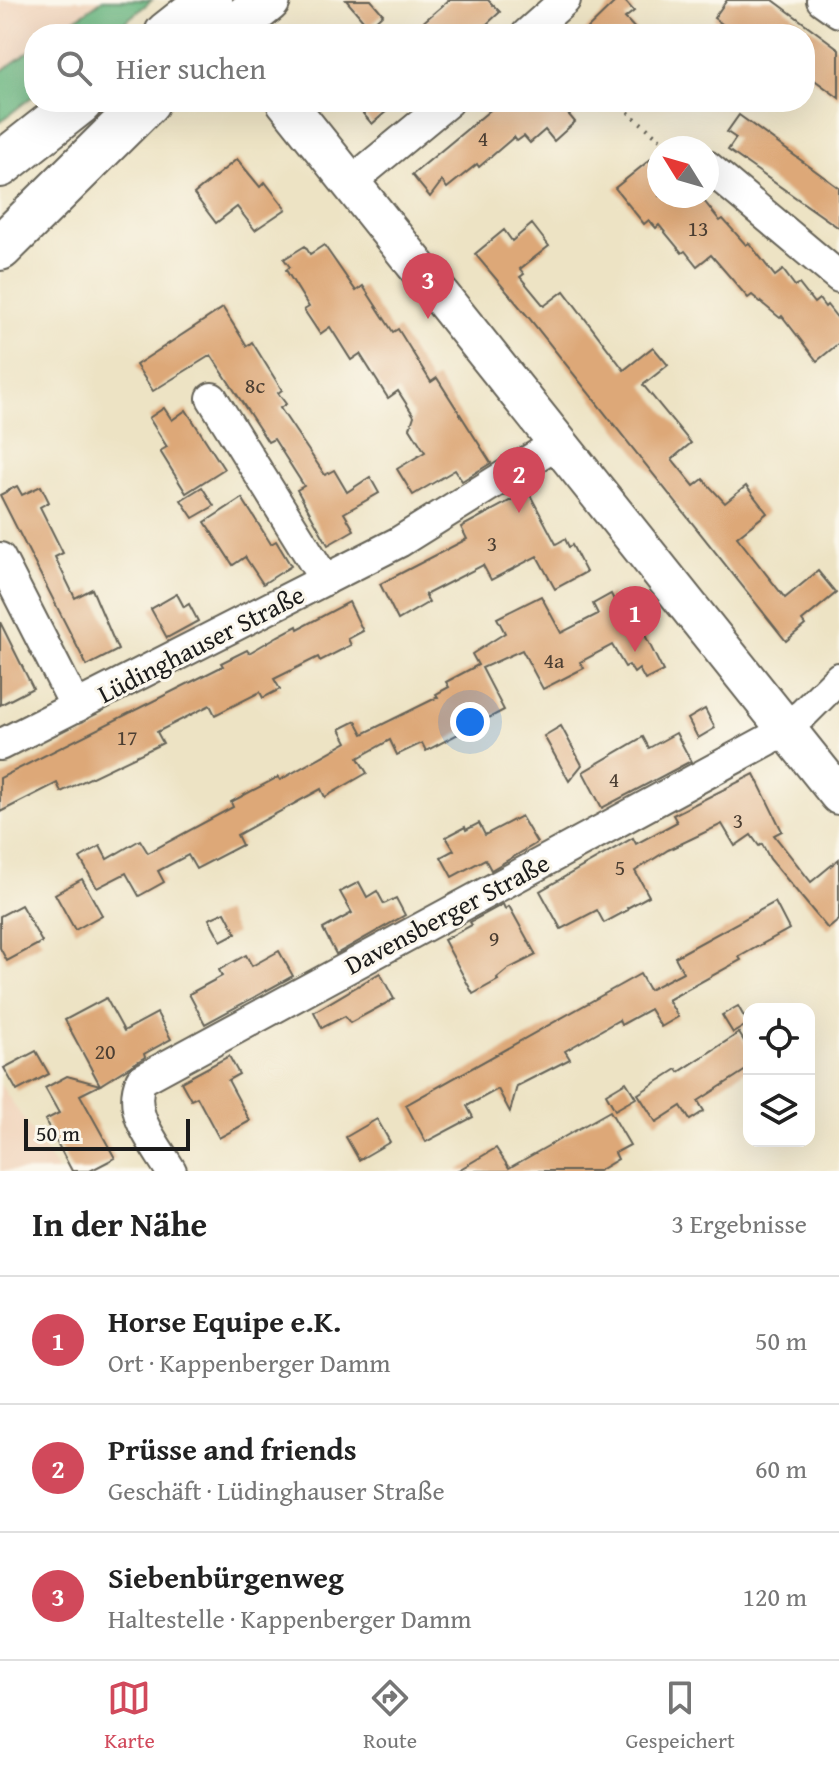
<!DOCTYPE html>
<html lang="de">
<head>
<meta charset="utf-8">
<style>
  :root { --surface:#fff; --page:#f2f2f2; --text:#222; --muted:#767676; --line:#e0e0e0; --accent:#d1495b }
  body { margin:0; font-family:"Gentium Book Plus",serif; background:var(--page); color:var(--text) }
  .controls { position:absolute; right:24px; bottom:24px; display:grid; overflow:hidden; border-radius:16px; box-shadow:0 8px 32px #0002 }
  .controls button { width:72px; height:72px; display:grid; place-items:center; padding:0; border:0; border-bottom:2px solid var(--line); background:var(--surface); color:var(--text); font:40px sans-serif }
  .compass { position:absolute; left:647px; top:136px; width:72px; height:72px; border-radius:50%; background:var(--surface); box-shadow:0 8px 32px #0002; rotate:307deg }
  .scale { position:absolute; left:24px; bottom:20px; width:166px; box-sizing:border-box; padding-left:8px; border:4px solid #1c1c1c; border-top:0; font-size:22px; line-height:28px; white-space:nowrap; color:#1c1c1c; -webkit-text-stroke:6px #fbf7ec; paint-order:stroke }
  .you { position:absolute; left:470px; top:722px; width:28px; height:28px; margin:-20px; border:6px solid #fff; border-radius:50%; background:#1a73e8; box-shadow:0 0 0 12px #1a73e833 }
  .badge { display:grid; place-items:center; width:52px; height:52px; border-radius:50%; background:var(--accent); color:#fff; font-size:26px; font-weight:700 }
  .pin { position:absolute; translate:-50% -66px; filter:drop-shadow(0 2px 4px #0008) }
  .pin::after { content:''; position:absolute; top:42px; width:28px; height:24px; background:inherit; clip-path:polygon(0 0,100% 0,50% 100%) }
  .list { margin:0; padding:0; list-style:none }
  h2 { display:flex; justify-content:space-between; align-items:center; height:104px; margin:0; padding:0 32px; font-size:34px }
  h2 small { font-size:26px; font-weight:400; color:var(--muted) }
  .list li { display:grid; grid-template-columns:52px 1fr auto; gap:24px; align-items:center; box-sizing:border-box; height:128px; padding:0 32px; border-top:2px solid var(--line) }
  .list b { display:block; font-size:30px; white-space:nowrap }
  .list p { margin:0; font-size:26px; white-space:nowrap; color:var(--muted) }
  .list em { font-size:26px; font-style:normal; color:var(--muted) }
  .icon { flex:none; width:44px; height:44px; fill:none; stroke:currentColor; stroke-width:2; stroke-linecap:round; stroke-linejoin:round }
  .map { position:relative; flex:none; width:839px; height:1171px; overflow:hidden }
  .search { position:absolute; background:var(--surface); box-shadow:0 8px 32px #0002; left:24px; right:24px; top:24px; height:88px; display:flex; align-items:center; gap:20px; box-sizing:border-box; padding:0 28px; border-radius:32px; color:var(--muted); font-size:30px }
  .sheet { height:488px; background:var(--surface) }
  nav { display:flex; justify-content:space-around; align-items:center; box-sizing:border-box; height:112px; border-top:2px solid var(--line); background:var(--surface); font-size:22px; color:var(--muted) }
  nav a { display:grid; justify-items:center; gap:4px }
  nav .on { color:var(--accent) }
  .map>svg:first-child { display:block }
  .built { fill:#f1d5bd }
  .forest { fill:#68b67f; stroke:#42694e; stroke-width:2 }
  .building { fill:#dda878 }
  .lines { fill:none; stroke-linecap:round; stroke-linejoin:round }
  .minor-casing { stroke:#656257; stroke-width:34 }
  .major-casing { stroke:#656257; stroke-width:42 }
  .highway-casing { stroke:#656257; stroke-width:48 }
  .path { stroke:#656257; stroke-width:4; stroke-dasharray:2 6; stroke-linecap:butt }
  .minor { stroke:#fff; stroke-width:30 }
  .major { stroke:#fff; stroke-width:38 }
  .highway { stroke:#fff; stroke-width:44 }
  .labels { text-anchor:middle; stroke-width:6; stroke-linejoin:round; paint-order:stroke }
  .number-label { font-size:22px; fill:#4c3f33 }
  .street-label { font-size:26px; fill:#1c1c1c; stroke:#fbf7ec }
</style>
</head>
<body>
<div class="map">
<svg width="839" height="1171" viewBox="0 0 839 1171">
  <rect width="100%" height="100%" fill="#fbf7ec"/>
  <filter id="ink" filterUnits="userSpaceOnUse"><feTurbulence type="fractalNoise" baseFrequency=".0125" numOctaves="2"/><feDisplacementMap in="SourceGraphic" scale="16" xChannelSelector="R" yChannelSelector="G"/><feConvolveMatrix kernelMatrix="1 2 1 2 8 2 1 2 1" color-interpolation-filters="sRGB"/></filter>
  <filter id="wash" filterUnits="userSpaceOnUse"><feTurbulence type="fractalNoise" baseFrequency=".006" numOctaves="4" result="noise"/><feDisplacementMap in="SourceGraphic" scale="32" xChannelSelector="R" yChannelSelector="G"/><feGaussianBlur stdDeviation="1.8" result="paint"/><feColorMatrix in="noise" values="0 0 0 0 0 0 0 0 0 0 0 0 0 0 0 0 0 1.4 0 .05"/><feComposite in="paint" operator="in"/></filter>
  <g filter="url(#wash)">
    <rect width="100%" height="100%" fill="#ede3c4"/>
    <g class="built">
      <path d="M 0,0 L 103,0 L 54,34 L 34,34 L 34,48 L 0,72 Z"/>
      <path d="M 0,1084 L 58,1171 L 0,1171 Z"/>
    </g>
    <g class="forest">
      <path d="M 103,0 L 152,0 L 110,34 L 54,34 Z"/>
      <path d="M 34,48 L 34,95 L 0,122 L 0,72 Z"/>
    </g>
    <g id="blocks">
      <g class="building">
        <path d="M 346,0 L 371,0 L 383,14 L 369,27 Z"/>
        <path d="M 449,0 L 488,0 L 500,12 L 476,34 L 430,34 L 421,24 Z"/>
        <path d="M 617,0 L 624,0 L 634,11 L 625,18 L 640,34 L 582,34 Z"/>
        <path d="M 727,0 L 773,0 L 839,49 L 839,98 L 805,73 L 805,34 L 736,34 L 714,18 Z"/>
        <path d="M 353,102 L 397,102 L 372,124 Z"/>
        <path d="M 500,102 L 558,102 L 575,122 L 554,141 L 545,130 L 530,143 L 524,136 L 517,141 L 514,137 L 479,167 L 477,164 L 447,188 L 442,181 L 430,197 L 412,175 Z"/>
        <path d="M 739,115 L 839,188 L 839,228 L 728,150 L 736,138 L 727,132 Z"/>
        <path d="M 237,159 L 260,187 L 265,182 L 286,209 L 255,230 L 237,207 L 216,223 L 194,194 Z"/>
        <path d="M 651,159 L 659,169 L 659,196 L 700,196 L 720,221 L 723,219 L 746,245 L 749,243 L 775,276 L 783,270 L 795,286 L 799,284 L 814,303 L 819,299 L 825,307 L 827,305 L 839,320 L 839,343 L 817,361 L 782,316 L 780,318 L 752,295 L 748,298 L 711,255 L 697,266 L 685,251 L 682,253 L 659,225 L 656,228 L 649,220 L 644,224 L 615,188 Z"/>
        <path d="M 532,224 L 549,246 L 520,269 L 524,274 L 520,277 L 544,306 L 564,291 L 624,370 L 653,347 L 668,365 L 643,385 L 691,443 L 672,459 L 694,486 L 703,479 L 725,503 L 746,486 L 767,513 L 737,537 L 785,598 L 818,571 L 836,593 L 802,621 L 805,625 L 786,641 L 529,318 L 475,254 L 504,230 L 512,241 Z"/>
        <path d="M 324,245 L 356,291 L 363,286 L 393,332 L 398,329 L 431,382 L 437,378 L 491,463 L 462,481 L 455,470 L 413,495 L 397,469 L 425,452 L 410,428 L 414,416 L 398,391 L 388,398 L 360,354 L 351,360 L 330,327 L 320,334 L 304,310 L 309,307 L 286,270 L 290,267 L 284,259 L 305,246 L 310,254 Z"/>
        <path d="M 223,308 L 247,346 L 252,342 L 282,390 L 278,393 L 286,404 L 280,408 L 325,475 L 334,470 L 347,492 L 370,477 L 379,493 L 344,513 L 354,530 L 328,545 L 297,490 L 304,486 L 274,439 L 268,442 L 211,355 L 153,391 L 136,365 Z"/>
        <path d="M 164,408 L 172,420 L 186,410 L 224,469 L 186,493 L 160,451 L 167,447 L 149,418 Z"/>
        <path d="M 17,486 L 22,495 L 41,486 L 49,502 L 40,507 L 63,553 L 55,557 L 75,598 L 92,589 L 118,650 L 87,666 L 0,495 Z"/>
        <path d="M 202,487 L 214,506 L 193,518 L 181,500 Z"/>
        <path d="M 528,491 L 556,544 L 565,539 L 569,547 L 572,545 L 586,572 L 555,589 L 537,556 L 491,580 L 483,565 L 425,595 L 429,602 L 398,620 L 380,584 L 467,539 L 461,527 Z"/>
        <path d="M 242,498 L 271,544 L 276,541 L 291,566 L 263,584 L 245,557 L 233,565 L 205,522 Z"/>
        <path d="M 177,594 L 184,607 L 189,604 L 198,621 L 167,638 L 151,609 Z"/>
        <path d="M 611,594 L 616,604 L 620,602 L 636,632 L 642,629 L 663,671 L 645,680 L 639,669 L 634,673 L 629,665 L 625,667 L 612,645 L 580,662 L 584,668 L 543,689 L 522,650 L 482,668 L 504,710 L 426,751 L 422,743 L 397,755 L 390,740 L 358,758 L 367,773 L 325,797 L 321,789 L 237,835 L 242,845 L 196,869 L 188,855 L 158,871 L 164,882 L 139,896 L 126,873 L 97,888 L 80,858 L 100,846 L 107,859 L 140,840 L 148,853 L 233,807 L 231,802 L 278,777 L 280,780 L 347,742 L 340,729 L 356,721 L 363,734 L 438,697 L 436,694 L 449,687 L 446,682 L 478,665 L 472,654 L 505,633 L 497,618 L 541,596 L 561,633 L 598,614 L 593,604 Z"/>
        <path d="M 349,602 L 363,631 L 348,639 L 351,645 L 320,661 L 318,657 L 274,679 L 280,689 L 263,698 L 260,692 L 215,715 L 210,705 L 157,732 L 163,743 L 61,792 L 57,783 L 0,812 L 0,778 L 223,666 L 221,663 L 247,650 L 249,653 L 278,636 L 297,626 L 298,629 Z"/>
        <path d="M 0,622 L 33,688 L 0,705 Z"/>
        <path d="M 705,709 L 715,728 L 698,738 L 688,719 Z"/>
        <path d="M 561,726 L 582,765 L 569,781 L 544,736 Z"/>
        <path d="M 676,733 L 691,761 L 602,808 L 583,772 L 643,737 L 649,748 Z"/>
        <path d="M 754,774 L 782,831 L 774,835 L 811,882 L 839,859 L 839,920 L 828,929 L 770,859 L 762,844 L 759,846 L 751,835 L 735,846 L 722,824 L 668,850 L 635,871 L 649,896 L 627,908 L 628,910 L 604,923 L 597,910 L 561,929 L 540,891 L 633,838 L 636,844 L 677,822 L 673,815 Z"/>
        <path d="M 521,816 L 537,843 L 491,870 L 485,859 L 452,877 L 441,857 L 454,850 L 446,837 L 465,827 L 466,830 L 479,823 L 485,835 Z"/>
        <path d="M 82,879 L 102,915 L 75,930 L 55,894 Z"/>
        <path d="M 359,882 L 367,897 L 377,891 L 384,904 L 396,898 L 405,915 L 336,954 L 323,929 L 352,913 L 340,892 Z"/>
        <path d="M 775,902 L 789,929 L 739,957 L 741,960 L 668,1000 L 678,1017 L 661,1027 L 650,1009 L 621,1025 L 619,1020 L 565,1051 L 570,1059 L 517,1086 L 510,1112 L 498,1089 L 467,1106 L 473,1117 L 426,1142 L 406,1105 L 640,974 L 649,990 L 683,972 L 675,957 Z"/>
        <path d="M 503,904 L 505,909 L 509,906 L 536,955 L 508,969 L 497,978 L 498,980 L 473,994 L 444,940 L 472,925 L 470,922 Z"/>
        <path d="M 21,905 L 42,942 L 7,961 L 0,948 L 0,916 Z"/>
        <path d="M 225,912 L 236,933 L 221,941 L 209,919 Z"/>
        <path d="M 279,951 L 293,976 L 205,1024 L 189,994 L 222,976 L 219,970 L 246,955 L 252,966 Z"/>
        <path d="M 380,973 L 394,999 L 350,1023 L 345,1016 L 322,1028 L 314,1012 Z"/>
        <path d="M 106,998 L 124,1031 L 157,1013 L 171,1039 L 144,1054 L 145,1057 L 100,1085 L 65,1020 Z"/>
        <path d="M 738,1006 L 748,1024 L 733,1033 L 722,1015 Z"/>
        <path d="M 739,1033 L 749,1049 L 749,1068 L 698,1101 L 704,1111 L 690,1120 L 681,1106 L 656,1122 L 638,1094 L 677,1069 L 679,1072 Z"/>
        <path d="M 36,1051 L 49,1074 L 17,1091 L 4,1068 Z"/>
        <path d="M 229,1056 L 239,1074 L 228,1080 L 250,1121 L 219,1138 L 197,1097 L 191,1100 L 181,1082 Z"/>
        <path d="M 67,1076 L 100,1085 L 80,1095 L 115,1158 L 90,1171 L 72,1171 L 45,1120 L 59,1113 L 45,1088 Z"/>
        <path d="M 626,1082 L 636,1098 L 615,1110 L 606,1094 Z"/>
        <path d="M 610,1111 L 630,1145 L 615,1153 L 618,1159 L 598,1171 L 457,1171 L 496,1148 L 509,1168 Z"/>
        <path d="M 377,1119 L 390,1142 L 359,1160 L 346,1137 Z"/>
      </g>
    </g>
  </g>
  <g filter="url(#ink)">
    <use href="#blocks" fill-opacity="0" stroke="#656257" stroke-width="2"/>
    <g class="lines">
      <g class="minor-casing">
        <g id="minor">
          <path d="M 822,0 L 839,12"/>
          <path d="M 527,34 L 565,0"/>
          <path d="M 707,166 L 839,277"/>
          <path d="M 351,182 L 448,102"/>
          <path d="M 212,398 L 325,580"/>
          <path d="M 0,558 L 76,707"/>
          <path d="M 0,745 L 399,542 L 559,442"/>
          <path d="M 171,1171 C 154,1142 127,1113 141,1080 L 768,740 L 803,714 L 839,678"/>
        </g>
      </g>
      <g class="major-casing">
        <path id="major" d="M 286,102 L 839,795"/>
      </g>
      <g class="highway-casing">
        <g id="highway">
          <path d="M 167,34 L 210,0"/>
          <path d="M 226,34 L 268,0"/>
          <path d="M 0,165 L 80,102"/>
          <path d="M 0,248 L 147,102"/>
        </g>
      </g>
      <path class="path" d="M 616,102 L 660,139 L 681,148"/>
      <use href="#minor" class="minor"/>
      <use href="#major" class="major"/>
      <use href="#highway" class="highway"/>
    </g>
  </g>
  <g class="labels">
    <g class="number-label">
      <text x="483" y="146">4</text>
      <text x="698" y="236">13</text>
      <text x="255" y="393">8c</text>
      <text x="492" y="551">3</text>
      <text x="554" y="668">4a</text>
      <text x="127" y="745">17</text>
      <text x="614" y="787">4</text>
      <text x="738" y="828">3</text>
      <text x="620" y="875">5</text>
      <text x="494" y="946">9</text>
      <text x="105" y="1059">20</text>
    </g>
    <g class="street-label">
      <text transform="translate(201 644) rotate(-27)" y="9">Lüdinghauser Straße</text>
      <text transform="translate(447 914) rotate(-28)" y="9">Davensberger Straße</text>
    </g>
  </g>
</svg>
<div class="controls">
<button><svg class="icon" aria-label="locate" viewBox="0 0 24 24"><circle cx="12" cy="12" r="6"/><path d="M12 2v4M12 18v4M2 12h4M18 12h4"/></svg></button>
<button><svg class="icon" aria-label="layers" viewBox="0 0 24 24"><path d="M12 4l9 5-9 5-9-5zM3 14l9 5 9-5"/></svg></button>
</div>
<svg class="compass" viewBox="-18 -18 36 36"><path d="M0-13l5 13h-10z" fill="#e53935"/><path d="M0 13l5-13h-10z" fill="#767676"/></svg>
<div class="scale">50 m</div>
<div class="you"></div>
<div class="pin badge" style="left:635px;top:652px">1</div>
<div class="pin badge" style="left:519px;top:513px">2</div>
<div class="pin badge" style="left:428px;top:319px">3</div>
<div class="search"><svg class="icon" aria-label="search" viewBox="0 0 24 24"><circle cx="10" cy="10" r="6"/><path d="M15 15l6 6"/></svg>Hier suchen</div>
</div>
<section class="sheet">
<h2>In der Nähe<small>3 Ergebnisse</small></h2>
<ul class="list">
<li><span class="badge">1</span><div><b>Horse Equipe e.K.</b><p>Ort · Kappenberger Damm</p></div><em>50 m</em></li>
<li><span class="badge">2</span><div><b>Prüsse and friends</b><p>Geschäft · Lüdinghauser Straße</p></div><em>60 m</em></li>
<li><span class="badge">3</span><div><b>Siebenbürgenweg</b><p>Haltestelle · Kappenberger Damm</p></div><em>120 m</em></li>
</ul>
</section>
<nav>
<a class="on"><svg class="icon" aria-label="map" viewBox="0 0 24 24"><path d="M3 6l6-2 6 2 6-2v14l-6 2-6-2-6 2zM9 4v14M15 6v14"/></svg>Karte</a>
<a><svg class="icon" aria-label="directions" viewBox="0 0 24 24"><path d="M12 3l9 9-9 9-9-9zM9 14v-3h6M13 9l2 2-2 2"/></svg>Route</a>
<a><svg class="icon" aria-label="saved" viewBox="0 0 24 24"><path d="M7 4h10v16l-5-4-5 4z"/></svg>Gespeichert</a>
</nav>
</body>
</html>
